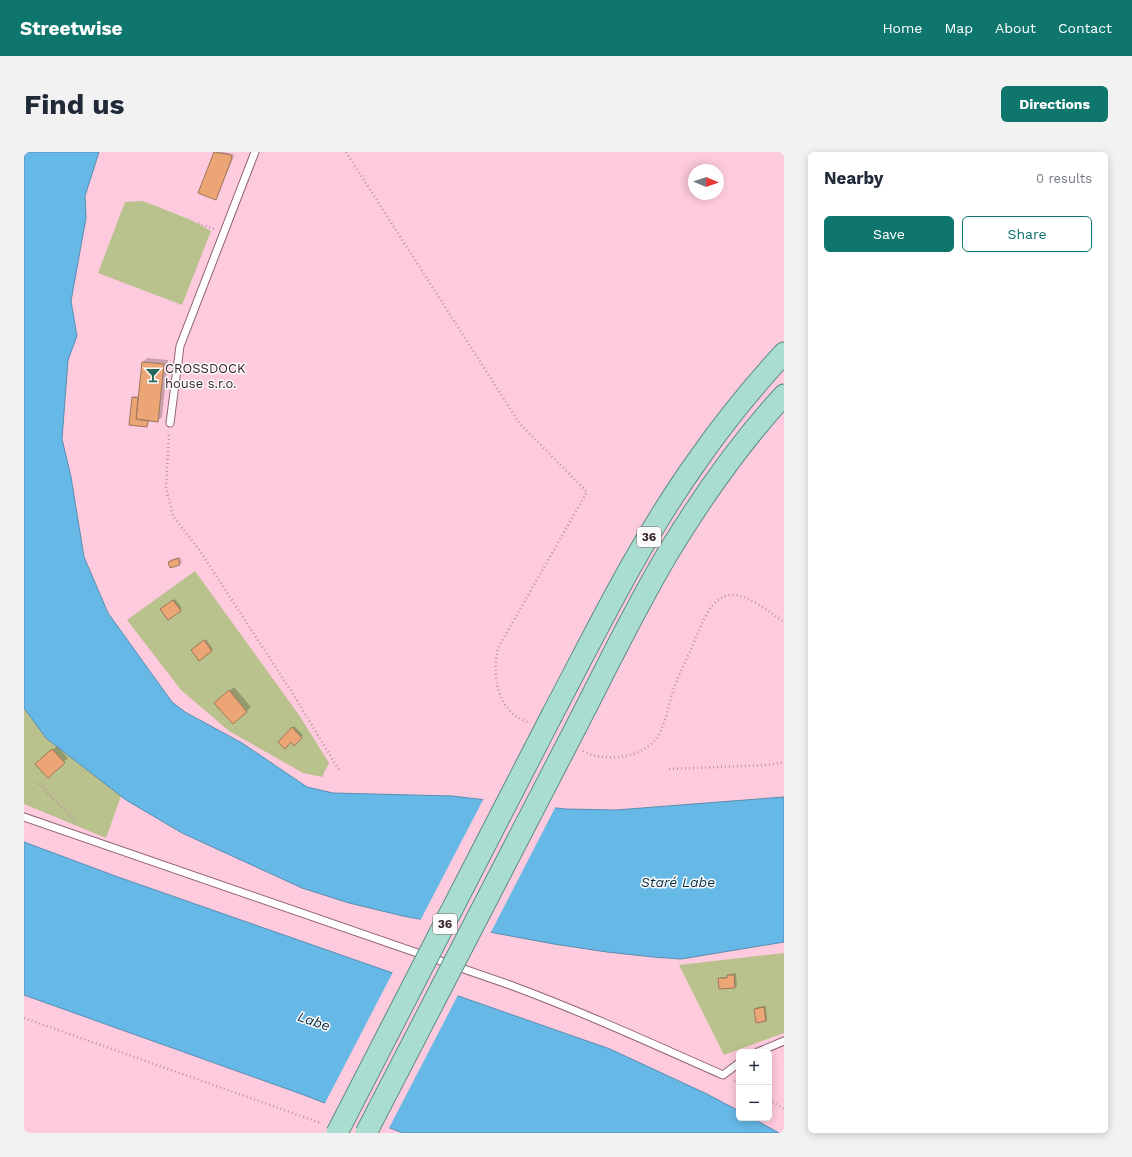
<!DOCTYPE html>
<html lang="en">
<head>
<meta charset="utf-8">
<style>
  :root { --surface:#fff; --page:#f2f2f3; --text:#1f2937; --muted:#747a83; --line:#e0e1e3; --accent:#0f766e }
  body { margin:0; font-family:"Work Sans",sans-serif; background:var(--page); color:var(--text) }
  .controls { position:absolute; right:12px; bottom:12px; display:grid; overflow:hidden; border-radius:6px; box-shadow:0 2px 10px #0003 }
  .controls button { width:36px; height:36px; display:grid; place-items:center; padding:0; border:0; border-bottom:1px solid var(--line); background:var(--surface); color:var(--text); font:20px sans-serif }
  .compass { position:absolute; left:664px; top:12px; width:36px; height:36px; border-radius:50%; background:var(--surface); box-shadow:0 2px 10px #0003; rotate:92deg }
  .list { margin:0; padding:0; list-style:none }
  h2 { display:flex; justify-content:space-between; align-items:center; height:52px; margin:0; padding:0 16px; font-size:17px }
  h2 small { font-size:13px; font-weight:400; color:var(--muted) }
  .actions { display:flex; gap:8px; padding:12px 16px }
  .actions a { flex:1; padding:9px 0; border:1px solid var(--accent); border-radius:6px; text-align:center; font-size:14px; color:var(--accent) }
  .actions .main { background:var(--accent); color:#fff }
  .map { position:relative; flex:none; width:760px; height:981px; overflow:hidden; border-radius:6px }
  header { display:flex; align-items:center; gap:24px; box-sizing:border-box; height:56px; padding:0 20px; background:var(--accent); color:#fff }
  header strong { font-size:19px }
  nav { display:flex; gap:22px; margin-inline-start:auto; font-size:14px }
  .intro { display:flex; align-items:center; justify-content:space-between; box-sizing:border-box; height:96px; padding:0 24px }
  h1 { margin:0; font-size:28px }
  .button { padding:10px 18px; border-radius:6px; background:var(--accent); color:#fff; font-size:14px; font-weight:700 }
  main { display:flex; gap:24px; padding:0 24px }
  aside { flex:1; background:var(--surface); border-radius:6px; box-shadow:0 2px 10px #0003 }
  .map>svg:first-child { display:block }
  .green { fill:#b9c18d }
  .water { fill:#66b9e7; stroke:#598db0 }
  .pier { fill:#fecadd }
  .shadow { fill:#0003 }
  .building { fill:#eca675; stroke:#9e765b }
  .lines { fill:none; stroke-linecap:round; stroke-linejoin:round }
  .lane-casing { stroke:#906273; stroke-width:9 }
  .primary-casing { stroke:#5c8f82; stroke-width:23 }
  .path { stroke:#bd94a3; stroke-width:2.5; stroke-dasharray:1 3; stroke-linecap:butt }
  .lane { stroke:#fff; stroke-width:7 }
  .primary { stroke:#a8ddd0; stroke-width:21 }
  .primary-bridge-casing { stroke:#5c8f82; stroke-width:23; stroke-linecap:butt }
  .primary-bridge { stroke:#a8ddd0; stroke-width:21 }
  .labels { text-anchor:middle; stroke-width:3; stroke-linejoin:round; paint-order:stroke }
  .shield { fill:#fcfcfc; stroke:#75676c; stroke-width:1 }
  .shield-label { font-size:12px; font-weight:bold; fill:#3b272e }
  .poi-label { font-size:13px; fill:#3b272e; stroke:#fcfcfc; text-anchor:start }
  .water-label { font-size:14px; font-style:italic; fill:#072d40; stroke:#fcfcfc }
</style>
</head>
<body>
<header>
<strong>Streetwise</strong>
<nav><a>Home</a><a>Map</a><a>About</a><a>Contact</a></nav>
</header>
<div class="intro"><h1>Find us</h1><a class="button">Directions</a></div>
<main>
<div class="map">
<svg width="760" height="981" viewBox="0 0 760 981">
  <rect width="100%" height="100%" fill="#fecadd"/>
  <g class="green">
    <path d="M 119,49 L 167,68 L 187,79 L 158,153 L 74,121 L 101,50 Z"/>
    <path d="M 171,419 L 275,563 L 305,611 L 298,625 L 279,621 L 205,579 L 157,538 L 103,468 Z"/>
    <path d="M 0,556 L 22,586 L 97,644 L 82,686 L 0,652 Z"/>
    <path d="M 760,801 L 760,881 L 700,903 L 655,813 Z"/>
  </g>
  <g class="water">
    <path d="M 0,0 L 75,0 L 61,44 L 62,66 L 47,149 L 53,184 L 44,208 L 38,287 L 47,325 L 60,405 L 84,461 L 148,550 L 161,560 L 218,591 L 283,635 L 309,641 L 428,644 L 541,657 L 592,658 L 760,645 L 760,790 L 657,807 L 629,805 L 583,800 L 530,792 L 379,764 L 325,751 L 278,736 L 158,681 L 102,648 L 22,586 L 0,556 Z"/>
    <path d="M 0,690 L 94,725 L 586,897 L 683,942 L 715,959 L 715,966 L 728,966 L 755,981 L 379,981 L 280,943 L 0,843 Z"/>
  </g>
  <g class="pier">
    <path d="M 460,646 L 532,654 L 466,782 L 396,769 Z"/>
    <path d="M 369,820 L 434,843 L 364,978 L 300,953 Z"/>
  </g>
  <g class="shadow">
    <path d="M 191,0 L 199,0 L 209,2 L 210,4 L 193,45 L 191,47 L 175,41 Z"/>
    <path d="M 123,206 L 144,208 L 138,265 L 134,269 L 125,268 L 124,272 L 123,274 L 106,272 L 109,246 L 111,244 L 115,244 L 119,210 Z"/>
    <path d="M 156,405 L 158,410 L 156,412 L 146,415 L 145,410 L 146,408 Z"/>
    <path d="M 151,447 L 158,456 L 145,467 L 139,456 Z"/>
    <path d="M 182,487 L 189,497 L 176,507 L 170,496 Z"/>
    <path d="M 210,535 L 227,555 L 209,571 L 196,547 Z"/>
    <path d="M 270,574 L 279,583 L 270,592 L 267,589 L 255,590 Z"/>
    <path d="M 33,594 L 44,606 L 24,625 L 17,608 Z"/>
    <path d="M 712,821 L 713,834 L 711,835 L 695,827 L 697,825 L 704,825 L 706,822 Z"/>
    <path d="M 742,854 L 743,867 L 742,869 L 731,857 L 733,855 Z"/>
  </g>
  <g class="building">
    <path d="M 190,0 L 207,3 L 208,6 L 192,48 L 174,41 Z"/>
    <path d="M 118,210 L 140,212 L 134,270 L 112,267 Z"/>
    <path d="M 108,245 L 114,246 L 112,267 L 124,269 L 123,275 L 105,273 Z"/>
    <path d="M 154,406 L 156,413 L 146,416 L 144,410 Z"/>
    <path d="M 149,448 L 157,459 L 144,468 L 136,457 Z"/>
    <path d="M 180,488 L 188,499 L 175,509 L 167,498 Z"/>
    <path d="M 205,538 L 223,560 L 209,572 L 190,551 Z"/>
    <path d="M 268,575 L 278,586 L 270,594 L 267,590 L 261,597 L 254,590 Z"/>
    <path d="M 28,597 L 41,611 L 24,626 L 11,612 Z"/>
    <path d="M 703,823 L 710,823 L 711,836 L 695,837 L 694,826 L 703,826 Z"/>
    <path d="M 740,855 L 742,869 L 732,871 L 730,857 Z"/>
  </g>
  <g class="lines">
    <g class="lane-casing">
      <g id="lane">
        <path d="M 146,271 L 156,194 L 231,0"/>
        <path d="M 0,665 L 486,833 C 559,860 629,892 699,923 L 715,911"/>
        <path d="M 734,900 L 760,889"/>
      </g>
    </g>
    <g class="primary-casing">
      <g id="primary">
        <path d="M 528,563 C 573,478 615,391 671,312 C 698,273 728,236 760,201"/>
        <path d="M 552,575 C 582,517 610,458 644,401 C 678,345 716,291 760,243"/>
      </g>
    </g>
    <g class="path">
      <path d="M 322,0 L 496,272 L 563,340 L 474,496 C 469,519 471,545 489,562 C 493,566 499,568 503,570"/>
      <path d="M 174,71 L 190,77"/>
      <path d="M 145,283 L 142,336 L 149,364 L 176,399 L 269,542 L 315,618"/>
      <path d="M 559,599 C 570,605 582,606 594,605 C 607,604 621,599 630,589 C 643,574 644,551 651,533 C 655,522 661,511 666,500 C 672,486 682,457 693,449 C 697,446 702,443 707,443 C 722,441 747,461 760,470"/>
      <path d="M 645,617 L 744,613 L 760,610"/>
      <path d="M 12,629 L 48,666 L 51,670"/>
      <path d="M 0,866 L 297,971"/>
      <path d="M 710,929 L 715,932"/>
      <path d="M 745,948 L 760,957"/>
    </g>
    <use href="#lane" class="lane"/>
    <use href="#primary" class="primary"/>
    <g class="primary-bridge-casing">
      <g id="primary-bridge">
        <path d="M 313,981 L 528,563"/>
        <path d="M 342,981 L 552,575"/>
      </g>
    </g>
    <use href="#primary-bridge" class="primary-bridge"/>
  </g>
  <defs>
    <g id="bar-bare" transform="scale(1.2)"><path d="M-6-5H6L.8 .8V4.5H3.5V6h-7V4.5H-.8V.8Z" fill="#256859" stroke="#fcfcfc" stroke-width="2.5" paint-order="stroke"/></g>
  </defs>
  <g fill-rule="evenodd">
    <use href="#bar-bare" x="129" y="223"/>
  </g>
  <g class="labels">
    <g class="shield">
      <rect x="613" y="375" width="24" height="20" rx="3"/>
      <rect x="409" y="762" width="24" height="20" rx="3"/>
    </g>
    <g class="shield-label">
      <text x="625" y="389">36</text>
      <text x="421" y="776">36</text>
    </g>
    <g class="poi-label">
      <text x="141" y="221">CROSSDOCK<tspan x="141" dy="15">house s.r.o.</tspan></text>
    </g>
    <g class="water-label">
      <text x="654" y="735">Staré Labe</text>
      <text transform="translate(290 869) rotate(19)" y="5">Labe</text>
    </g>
  </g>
</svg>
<div class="controls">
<button>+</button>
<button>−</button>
</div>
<svg class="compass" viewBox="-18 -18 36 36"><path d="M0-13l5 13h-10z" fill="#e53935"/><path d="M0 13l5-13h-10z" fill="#747a83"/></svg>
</div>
<aside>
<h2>Nearby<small>0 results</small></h2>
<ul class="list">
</ul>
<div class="actions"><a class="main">Save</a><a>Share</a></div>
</aside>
</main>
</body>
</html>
